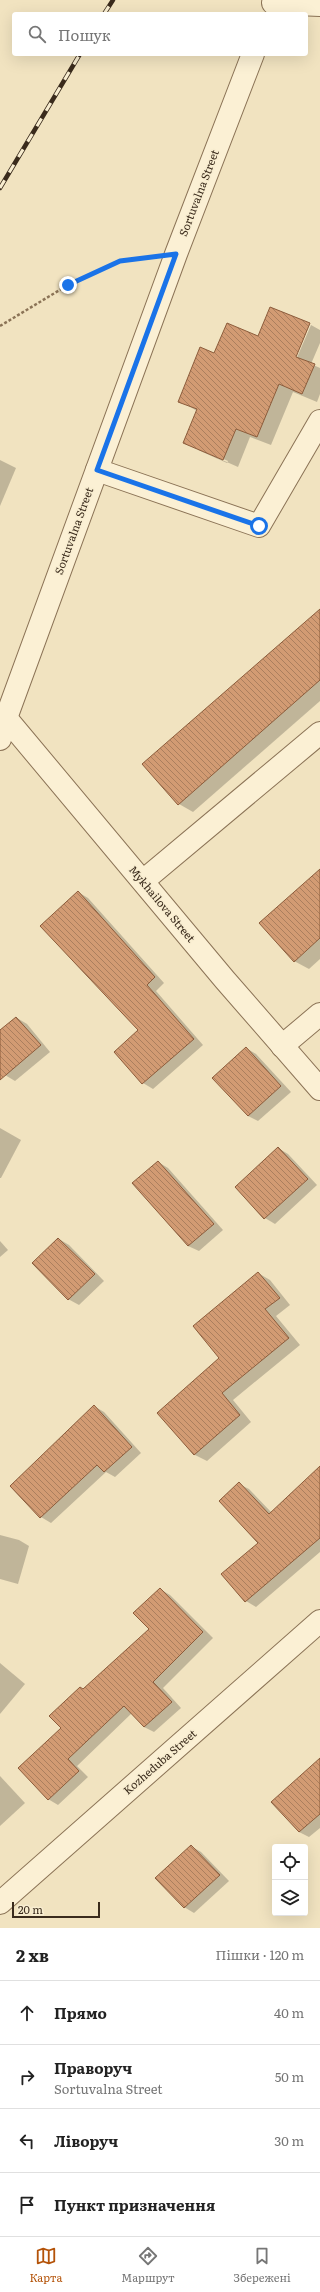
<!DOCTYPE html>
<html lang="uk">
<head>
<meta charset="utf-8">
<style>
  :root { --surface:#fff; --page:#f6f6f6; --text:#222; --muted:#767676; --line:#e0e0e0; --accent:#b45309 }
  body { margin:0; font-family:Literata,serif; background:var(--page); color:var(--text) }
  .controls { position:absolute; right:12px; bottom:12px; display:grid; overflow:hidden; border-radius:4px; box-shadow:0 4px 16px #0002 }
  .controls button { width:36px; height:36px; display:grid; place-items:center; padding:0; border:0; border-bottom:1px solid var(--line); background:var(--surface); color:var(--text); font:20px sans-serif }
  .scale { position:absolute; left:12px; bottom:10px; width:88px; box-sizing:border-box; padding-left:4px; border:2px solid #3a2b1c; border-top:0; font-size:11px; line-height:14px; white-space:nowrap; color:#3a2b1c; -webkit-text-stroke:3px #f8edd0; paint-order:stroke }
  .stop { position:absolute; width:12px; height:12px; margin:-9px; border:3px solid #1a73e8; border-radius:50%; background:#fff }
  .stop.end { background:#1a73e8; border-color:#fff; box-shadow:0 1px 4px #0008 }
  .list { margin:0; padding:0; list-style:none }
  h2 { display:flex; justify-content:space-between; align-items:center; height:52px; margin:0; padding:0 16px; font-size:17px }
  h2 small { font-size:13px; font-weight:400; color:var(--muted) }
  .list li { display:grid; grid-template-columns:26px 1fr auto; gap:12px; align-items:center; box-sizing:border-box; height:64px; padding:0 16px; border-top:1px solid var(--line) }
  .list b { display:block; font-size:15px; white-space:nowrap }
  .list p { margin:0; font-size:13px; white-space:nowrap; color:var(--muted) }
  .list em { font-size:13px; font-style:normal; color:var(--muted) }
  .icon { flex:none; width:22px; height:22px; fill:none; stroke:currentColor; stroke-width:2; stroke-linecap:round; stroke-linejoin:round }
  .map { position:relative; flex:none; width:320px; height:1928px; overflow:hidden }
  .search { position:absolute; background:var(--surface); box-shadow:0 4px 16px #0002; left:12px; right:12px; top:12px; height:44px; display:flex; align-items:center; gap:10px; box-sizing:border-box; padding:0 14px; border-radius:4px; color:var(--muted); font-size:15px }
  .sheet { height:308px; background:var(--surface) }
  nav { display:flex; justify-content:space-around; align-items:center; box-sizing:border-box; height:56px; border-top:1px solid var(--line); background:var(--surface); font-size:11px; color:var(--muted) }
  nav a { display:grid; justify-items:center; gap:2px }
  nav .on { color:var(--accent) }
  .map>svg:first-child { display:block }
  .shadow { fill:#0003; fill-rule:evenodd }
  .building { fill:url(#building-back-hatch); stroke:#8c5c3b }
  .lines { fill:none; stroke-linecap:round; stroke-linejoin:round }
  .minor-casing { stroke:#8b7356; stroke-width:24 }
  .path { stroke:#8b7356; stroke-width:2.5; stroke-dasharray:3 2; stroke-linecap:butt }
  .minor { stroke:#fbf0d4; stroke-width:22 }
  .rail-casing { stroke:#3a2b1c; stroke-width:4.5 }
  .rail { stroke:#f8edd0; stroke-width:3; stroke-dasharray:9; stroke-linecap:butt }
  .route { stroke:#1a73e8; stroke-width:5 }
  .labels { text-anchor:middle; stroke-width:3; stroke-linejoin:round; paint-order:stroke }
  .street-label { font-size:11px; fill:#3a2b1c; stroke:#f8edd0 }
</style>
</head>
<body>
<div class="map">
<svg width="320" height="1928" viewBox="0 0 320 1928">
  <defs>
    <pattern id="building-back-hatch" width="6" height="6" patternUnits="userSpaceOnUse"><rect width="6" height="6" fill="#d29b73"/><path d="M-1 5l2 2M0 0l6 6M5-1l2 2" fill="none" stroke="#ab7f5e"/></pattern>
  </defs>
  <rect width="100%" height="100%" fill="#f1e3c0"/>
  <g class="shadow">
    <path d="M 271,308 L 310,324 L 294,361 L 295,362 L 311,325 L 320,330 L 320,343 L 311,364 L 320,368 L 320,394 L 317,402 L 293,392 L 271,445 L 250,437 L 238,467 L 184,443 L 197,411 L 180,401 L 215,354 L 259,337 ZM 198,448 L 228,461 L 227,463 L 198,450 Z"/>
    <path d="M 0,460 L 16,468 L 0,506 Z"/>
    <path d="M 320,610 L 320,701 L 193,812 L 179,804 Z"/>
    <path d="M 320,871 L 320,959 L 309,969 L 294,961 Z"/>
    <path d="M 78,892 L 88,898 L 164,983 L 156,991 L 203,1045 L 153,1089 L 143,1083 L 115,1052 L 140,1030 Z"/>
    <path d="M 17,1018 L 27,1024 L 50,1052 L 15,1081 L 5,1075 L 0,1069 L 0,1032 Z"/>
    <path d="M 246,1048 L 256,1054 L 291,1092 L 258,1121 L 248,1116 Z"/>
    <path d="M 0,1128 L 21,1140 L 1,1178 L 0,1178 Z"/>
    <path d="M 278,1148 L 288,1154 L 317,1185 L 275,1224 L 265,1218 Z"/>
    <path d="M 158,1162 L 168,1168 L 223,1230 L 199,1251 L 188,1246 L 134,1183 Z"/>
    <path d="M 59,1239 L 69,1245 L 104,1281 L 79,1305 L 68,1299 Z"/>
    <path d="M 0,1241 L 8,1250 L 0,1257 Z"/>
    <path d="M 258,1273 L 270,1280 L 290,1305 L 276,1316 L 300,1345 L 233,1400 L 251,1422 L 207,1461 L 195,1455 L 158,1413 L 221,1358 Z"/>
    <path d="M 94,1406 L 104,1412 L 141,1453 L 115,1477 L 106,1472 L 51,1523 L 41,1517 L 12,1486 Z"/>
    <path d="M 320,1473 L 320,1552 L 256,1607 L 246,1601 L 260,1543 L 239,1484 L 249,1489 L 272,1513 Z"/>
    <path d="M 0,1535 L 19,1540 L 29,1546 L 18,1584 L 0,1579 Z"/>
    <path d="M 160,1589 L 170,1595 L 213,1638 L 163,1688 L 181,1708 L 154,1732 L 144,1727 L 132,1713 L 77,1766 L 88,1777 L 58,1805 L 48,1799 L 62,1728 L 84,1690 L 151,1629 Z"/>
    <path d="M 0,1663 L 25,1684 L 0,1714 Z"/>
    <path d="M 320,1763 L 320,1828 L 309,1837 L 299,1832 L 272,1802 Z"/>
    <path d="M 0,1776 L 25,1803 L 0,1826 Z"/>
    <path d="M 191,1846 L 201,1852 L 229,1881 L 194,1913 L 184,1907 Z"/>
  </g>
  <g class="building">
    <path d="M 270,307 L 310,323 L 296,357 L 315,364 L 302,394 L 279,384 L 257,437 L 236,429 L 223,460 L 183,443 L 197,409 L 178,402 L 200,347 L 214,353 L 227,323 L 258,336 Z"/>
    <path d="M 320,609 L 320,680 L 178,805 L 142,764 Z"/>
    <path d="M 320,869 L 320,938 L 294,962 L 259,923 Z"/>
    <path d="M 78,891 L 155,977 L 147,985 L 194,1039 L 142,1084 L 114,1052 L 138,1030 L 40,926 Z"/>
    <path d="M 16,1017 L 41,1045 L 0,1080 L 0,1030 Z"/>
    <path d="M 246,1047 L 281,1086 L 248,1116 L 212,1078 Z"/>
    <path d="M 278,1147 L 308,1179 L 264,1219 L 235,1187 Z"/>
    <path d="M 158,1161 L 214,1224 L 188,1246 L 132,1183 Z"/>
    <path d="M 58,1238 L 95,1274 L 68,1300 L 32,1263 Z"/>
    <path d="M 258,1272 L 280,1298 L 265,1309 L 289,1338 L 222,1393 L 240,1415 L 194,1455 L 157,1413 L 219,1358 L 193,1326 Z"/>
    <path d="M 94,1405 L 132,1447 L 104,1472 L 97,1465 L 40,1518 L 10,1486 Z"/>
    <path d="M 320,1466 L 320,1538 L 245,1602 L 221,1574 L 258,1543 L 219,1501 L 239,1482 L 269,1514 Z"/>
    <path d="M 160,1588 L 203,1632 L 153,1682 L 172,1702 L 144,1727 L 124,1706 L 68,1759 L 79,1771 L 48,1800 L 18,1768 L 61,1728 L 49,1716 L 80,1687 L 83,1689 L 149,1629 L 133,1613 Z"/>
    <path d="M 320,1758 L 320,1814 L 299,1832 L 271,1802 Z"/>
    <path d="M 191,1845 L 220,1875 L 184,1908 L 155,1878 Z"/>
  </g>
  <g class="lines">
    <g class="minor-casing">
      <g id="minor">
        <path d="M 273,3 L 320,5"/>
        <path d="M 97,470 L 259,526 L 320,421"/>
        <path d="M 6,718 L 225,980 L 320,1089"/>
        <path d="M 0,739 L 6,718 L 176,254 L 253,54"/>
        <path d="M 143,881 L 320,733"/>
        <path d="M 282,1046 L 320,1014"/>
        <path d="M 0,1903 L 320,1621"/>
      </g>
    </g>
    <path class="path" d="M 0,326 L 68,285 L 120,261 L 146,258"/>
    <use href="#minor" class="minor"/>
    <g class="rail-casing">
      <g id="rail">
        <path d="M 104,14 L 113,0"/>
        <path d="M 0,188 L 80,54"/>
      </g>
    </g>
    <use href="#rail" class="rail"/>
  </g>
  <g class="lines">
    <path class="route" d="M 68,285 L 120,261 L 176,254 L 97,470 L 259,526"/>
  </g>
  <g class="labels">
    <g class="street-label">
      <text transform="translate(199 193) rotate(-69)" y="4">Sortuvalna Street</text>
      <text transform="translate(74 531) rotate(-70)" y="4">Sortuvalna Street</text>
      <text transform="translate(162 904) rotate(50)" y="4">Mykhailova Street</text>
      <text transform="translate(160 1762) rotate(-41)" y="4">Kozheduba Street</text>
    </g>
  </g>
</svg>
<div class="controls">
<button><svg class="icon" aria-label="locate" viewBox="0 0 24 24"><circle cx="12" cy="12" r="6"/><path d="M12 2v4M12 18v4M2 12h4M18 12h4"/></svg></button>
<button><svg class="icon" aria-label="layers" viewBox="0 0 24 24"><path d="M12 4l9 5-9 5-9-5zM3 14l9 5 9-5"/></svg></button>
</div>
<div class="scale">20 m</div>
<div class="stop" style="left:259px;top:526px"></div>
<div class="stop end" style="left:68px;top:285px"></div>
<div class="search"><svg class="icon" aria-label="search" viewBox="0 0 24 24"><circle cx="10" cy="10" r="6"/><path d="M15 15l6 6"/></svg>Пошук</div>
</div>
<section class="sheet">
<h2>2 хв<small>Пішки · 120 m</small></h2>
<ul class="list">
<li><svg class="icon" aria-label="ahead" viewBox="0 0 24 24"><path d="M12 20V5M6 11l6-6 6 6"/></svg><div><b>Прямо</b></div><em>40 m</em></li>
<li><svg class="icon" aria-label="right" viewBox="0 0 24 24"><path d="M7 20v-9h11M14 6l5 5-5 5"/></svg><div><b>Праворуч</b><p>Sortuvalna Street</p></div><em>50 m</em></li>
<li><svg class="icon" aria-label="left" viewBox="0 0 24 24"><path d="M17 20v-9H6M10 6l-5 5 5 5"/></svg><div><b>Ліворуч</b></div><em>30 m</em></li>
<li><svg class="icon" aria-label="arrive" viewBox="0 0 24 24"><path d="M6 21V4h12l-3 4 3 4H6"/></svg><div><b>Пункт призначення</b></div></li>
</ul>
</section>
<nav>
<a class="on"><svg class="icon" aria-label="map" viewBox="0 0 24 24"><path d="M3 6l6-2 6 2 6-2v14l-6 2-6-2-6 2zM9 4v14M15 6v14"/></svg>Карта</a>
<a><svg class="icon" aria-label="directions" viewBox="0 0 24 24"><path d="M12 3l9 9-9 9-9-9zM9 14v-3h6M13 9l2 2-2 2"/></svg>Маршрут</a>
<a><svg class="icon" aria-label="saved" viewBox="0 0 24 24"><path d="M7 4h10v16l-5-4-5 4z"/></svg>Збережені</a>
</nav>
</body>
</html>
